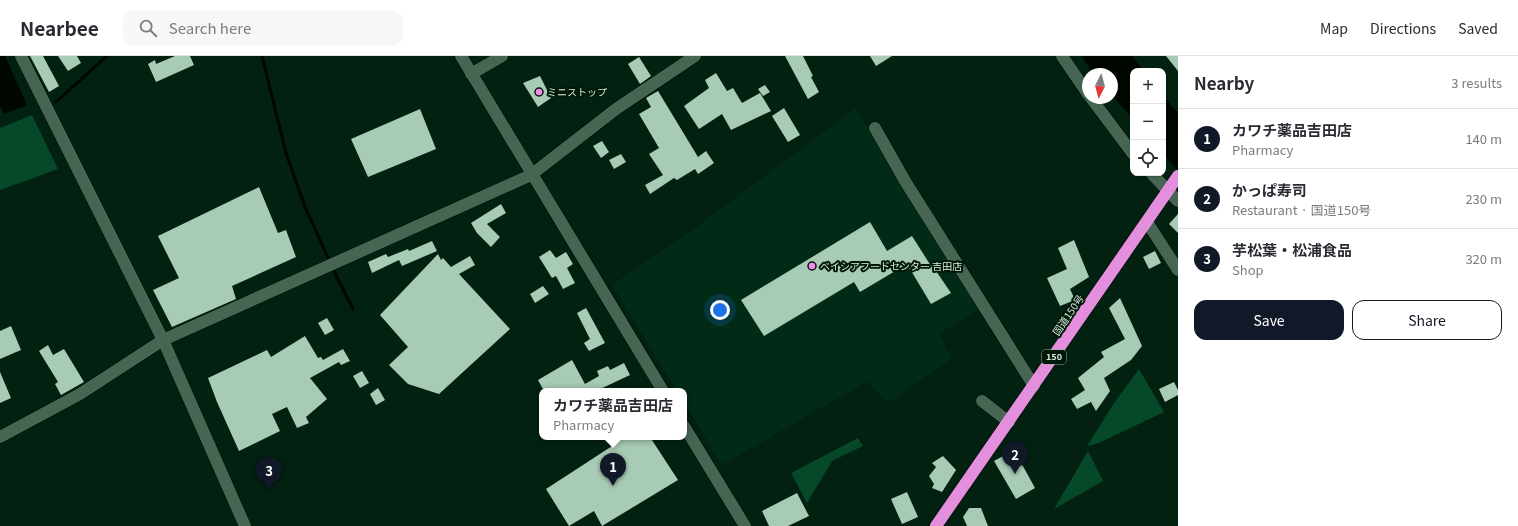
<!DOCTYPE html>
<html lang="en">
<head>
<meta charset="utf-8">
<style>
  :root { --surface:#fff; --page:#f7f7f7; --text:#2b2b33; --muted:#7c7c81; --line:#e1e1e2; --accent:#111827 }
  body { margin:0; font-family:Georgia,"Noto Sans JP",serif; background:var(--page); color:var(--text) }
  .controls { position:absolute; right:12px; top:12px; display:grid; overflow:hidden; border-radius:8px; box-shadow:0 1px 3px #0004 }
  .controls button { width:36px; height:36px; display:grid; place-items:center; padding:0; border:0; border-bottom:1px solid var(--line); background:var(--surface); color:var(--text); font:20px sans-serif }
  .compass { position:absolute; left:1082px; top:12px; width:36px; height:36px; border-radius:50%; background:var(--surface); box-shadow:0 1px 3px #0004; rotate:186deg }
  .you { position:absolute; left:720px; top:254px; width:14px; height:14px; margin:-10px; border:3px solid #fff; border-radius:50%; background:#1a73e8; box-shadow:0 0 0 6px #1a73e833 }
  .badge { display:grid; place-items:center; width:26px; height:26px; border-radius:50%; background:var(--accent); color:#fff; font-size:13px; font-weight:700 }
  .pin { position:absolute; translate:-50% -33px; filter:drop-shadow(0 1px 2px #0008) }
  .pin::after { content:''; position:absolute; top:21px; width:14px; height:12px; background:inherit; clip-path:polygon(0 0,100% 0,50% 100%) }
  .popup { position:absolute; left:539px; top:332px; width:148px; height:52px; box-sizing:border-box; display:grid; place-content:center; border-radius:8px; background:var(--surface); filter:drop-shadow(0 1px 3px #0005); font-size:13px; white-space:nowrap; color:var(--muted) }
  .popup b { font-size:15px; color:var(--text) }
  .popup::after { content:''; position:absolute; left:50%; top:100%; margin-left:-8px; border:8px solid transparent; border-top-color:var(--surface) }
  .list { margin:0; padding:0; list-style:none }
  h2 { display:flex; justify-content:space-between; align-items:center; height:52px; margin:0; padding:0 16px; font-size:17px }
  h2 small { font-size:13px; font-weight:400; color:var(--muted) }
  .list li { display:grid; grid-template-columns:26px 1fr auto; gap:12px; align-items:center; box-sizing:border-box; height:60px; padding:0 16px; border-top:1px solid var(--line) }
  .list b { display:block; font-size:15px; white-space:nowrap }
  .list p { margin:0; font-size:13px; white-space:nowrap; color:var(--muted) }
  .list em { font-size:13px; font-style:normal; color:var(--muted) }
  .actions { display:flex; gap:8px; padding:12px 16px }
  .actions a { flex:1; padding:9px 0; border:1px solid var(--accent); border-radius:12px; text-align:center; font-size:14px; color:var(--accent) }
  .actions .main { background:var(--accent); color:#fff }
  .icon { flex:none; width:22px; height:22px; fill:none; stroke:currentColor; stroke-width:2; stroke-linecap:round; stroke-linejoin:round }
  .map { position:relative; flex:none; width:1178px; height:470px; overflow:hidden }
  header { display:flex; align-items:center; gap:24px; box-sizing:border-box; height:56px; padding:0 20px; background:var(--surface); border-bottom:1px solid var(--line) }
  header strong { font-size:19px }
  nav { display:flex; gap:22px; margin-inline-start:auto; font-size:14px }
  .search { width:280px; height:36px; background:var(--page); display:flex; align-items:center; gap:10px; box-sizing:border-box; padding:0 14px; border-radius:12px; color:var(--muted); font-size:15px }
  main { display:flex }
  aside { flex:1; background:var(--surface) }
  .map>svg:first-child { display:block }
  .built { fill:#012b17 }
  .green { fill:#05492a }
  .water { fill:#000600 }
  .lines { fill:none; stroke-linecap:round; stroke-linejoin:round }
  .stream { stroke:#000600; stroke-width:3 }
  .building { fill:#a8cbb5 }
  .minor-casing { stroke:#000902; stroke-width:13 }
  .highway-casing { stroke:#000902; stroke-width:13 }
  .minor { stroke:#466653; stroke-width:12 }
  .highway { stroke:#e48fde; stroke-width:12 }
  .poi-dot { fill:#f589ee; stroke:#001808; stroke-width:1.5 }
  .labels { text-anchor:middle; stroke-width:4; stroke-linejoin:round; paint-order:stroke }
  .shield { fill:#001808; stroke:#98ac9e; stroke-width:1 }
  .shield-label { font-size:9px; font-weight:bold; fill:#d9ebdf }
  .poi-label { font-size:10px; fill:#d9ebdf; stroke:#001808; text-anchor:start }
  .street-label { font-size:10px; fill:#d9ebdf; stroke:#001808 }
</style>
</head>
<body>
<header>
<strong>Nearbee</strong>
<div class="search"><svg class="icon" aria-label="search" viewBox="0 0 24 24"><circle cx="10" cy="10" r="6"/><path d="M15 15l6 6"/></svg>Search here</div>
<nav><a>Map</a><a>Directions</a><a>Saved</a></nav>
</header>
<main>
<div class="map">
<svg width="1178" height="470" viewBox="0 0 1178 470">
  <rect width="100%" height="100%" fill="#022111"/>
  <path class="built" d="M 856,52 L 979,253 L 939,278 L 952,303 L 888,347 L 868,325 L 722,409 L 684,346 L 684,335 L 677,335 L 612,229 L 695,172 Z"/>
  <g class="green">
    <path d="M 32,59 L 58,113 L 0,134 L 0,72 Z"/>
    <path d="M 1139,313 L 1164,356 L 1099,387 L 1087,390 L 1114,347 Z"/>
    <path d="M 858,382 L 863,390 L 832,405 L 807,447 L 791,417 Z"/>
    <path d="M 1088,395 L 1103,425 L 1054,453 Z"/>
  </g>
  <g class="water">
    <path d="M 0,0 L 5,0 L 27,49 L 4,58 L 0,50 Z"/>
    <path d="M 1082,0 L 1132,0 L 1144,15 L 1133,15 L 1133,63 L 1112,39 L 1112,18 L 1093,18 Z"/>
    <path d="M 1163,40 L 1178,57 L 1178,115 L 1163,98 Z"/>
  </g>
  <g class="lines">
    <g class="stream">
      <path d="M 262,0 L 286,97 L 305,151 L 330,206"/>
      <path d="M 56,46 L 107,0"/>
      <path d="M 332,211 L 353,253"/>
    </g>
  </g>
  <g class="building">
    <path d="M 30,0 L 43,0 L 59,30 L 49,36 Z"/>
    <path d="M 58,0 L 77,0 L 81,7 L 68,15 Z"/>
    <path d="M 175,0 L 190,0 L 194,9 L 156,26 L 148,8 L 155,4 L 156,8 Z"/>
    <path d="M 785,0 L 803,0 L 813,20 L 811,21 L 819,36 L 808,43 Z"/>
    <path d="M 870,0 L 892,0 L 876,10 Z"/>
    <path d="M 1166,0 L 1178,0 L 1178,15 Z"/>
    <path d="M 639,1 L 651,20 L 640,28 L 628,8 Z"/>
    <path d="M 716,17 L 727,35 L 733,32 L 742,47 L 760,37 L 771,55 L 731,74 L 722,58 L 699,73 L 684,50 L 709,32 L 705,24 Z"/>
    <path d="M 540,20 L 551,42 L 538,51 L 523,27 Z"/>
    <path d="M 765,29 L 770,36 L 763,40 L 758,33 Z"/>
    <path d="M 658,35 L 698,101 L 706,95 L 714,107 L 698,118 L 695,113 L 677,124 L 674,122 L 650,138 L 645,129 L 663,119 L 649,98 L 659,92 L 639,58 L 651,51 L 646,42 Z"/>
    <path d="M 784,52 L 800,79 L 788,86 L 772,60 Z"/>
    <path d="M 420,53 L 436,93 L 368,121 L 351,83 Z"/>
    <path d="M 602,85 L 609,96 L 601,102 L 593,90 Z"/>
    <path d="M 621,98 L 626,106 L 614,113 L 609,104 Z"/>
    <path d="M 259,131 L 278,177 L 286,174 L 296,201 L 232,230 L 236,243 L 172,271 L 153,234 L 179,222 L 158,180 Z"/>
    <path d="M 501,148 L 506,157 L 487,168 L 500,181 L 491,191 L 477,177 L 471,167 Z"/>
    <path d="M 1178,158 L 1178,177 L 1169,168 Z"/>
    <path d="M 870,166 L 887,195 L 912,180 L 931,210 L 932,209 L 951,237 L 931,248 L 907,208 L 860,236 L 854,226 L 764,280 L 741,244 Z"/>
    <path d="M 1074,184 L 1089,221 L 1070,233 L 1075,244 L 1060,250 L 1047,222 L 1067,213 L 1058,192 Z"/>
    <path d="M 432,185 L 437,195 L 402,210 L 399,204 L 372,217 L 368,206 L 386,198 L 388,201 L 408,193 L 409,195 Z"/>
    <path d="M 550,194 L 556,202 L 566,196 L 573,208 L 567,212 L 575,227 L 563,233 L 556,220 L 552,222 L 539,201 Z"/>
    <path d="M 1155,195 L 1161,207 L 1149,213 L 1143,201 Z"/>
    <path d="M 438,198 L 441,204 L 443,202 L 451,211 L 470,200 L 475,209 L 459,218 L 510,273 L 439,338 L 408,328 L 389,309 L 408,291 L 380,259 Z"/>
    <path d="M 543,230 L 549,238 L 535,247 L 530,238 Z"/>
    <path d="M 1120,242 L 1142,290 L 1131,304 L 1104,322 L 1110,335 L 1096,355 L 1091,346 L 1077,353 L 1071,343 L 1085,334 L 1078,322 L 1104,301 L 1101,296 L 1125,283 L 1109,252 Z"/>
    <path d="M 586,252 L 605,287 L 589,295 L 584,287 L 590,283 L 577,257 Z"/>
    <path d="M 327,262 L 334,274 L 325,279 L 318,267 Z"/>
    <path d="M 11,270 L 21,294 L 0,303 L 0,275 Z"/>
    <path d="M 305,280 L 318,302 L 321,301 L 323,304 L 343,293 L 350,305 L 341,309 L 339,306 L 310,322 L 327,343 L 306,361 L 309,367 L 297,372 L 287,351 L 272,358 L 280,375 L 239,395 L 217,346 L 208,322 L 267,294 L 271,301 Z"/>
    <path d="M 48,289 L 53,299 L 64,293 L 84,326 L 61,339 L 55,328 L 58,326 L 39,295 Z"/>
    <path d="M 572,304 L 585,328 L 599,320 L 597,315 L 608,310 L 610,314 L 624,307 L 630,319 L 596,335 L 544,335 L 538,324 Z"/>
    <path d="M 362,315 L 369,327 L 360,332 L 353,320 Z"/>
    <path d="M 0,316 L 11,342 L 0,347 Z"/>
    <path d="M 1174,326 L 1178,334 L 1178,339 L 1165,346 L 1159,333 Z"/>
    <path d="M 378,332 L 385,344 L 376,349 L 370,338 Z"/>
    <path d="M 626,381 L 650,381 L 678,424 L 602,470 L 594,455 L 569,470 L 546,433 Z"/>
    <path d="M 1014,394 L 1035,432 L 1016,443 L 994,405 Z"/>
    <path d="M 943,400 L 956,414 L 942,436 L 932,432 L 934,428 L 929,420 L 936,411 L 932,407 Z"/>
    <path d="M 907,436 L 918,461 L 902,468 L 891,443 Z"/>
    <path d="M 797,437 L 809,460 L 788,470 L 769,470 L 762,455 Z"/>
    <path d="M 969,452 L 981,452 L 988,470 L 967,470 L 963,461 Z"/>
  </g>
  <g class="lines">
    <g class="minor-casing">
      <g id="minor">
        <path d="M 21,0 L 163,284 L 245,470"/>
        <path d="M 461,0 L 663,335"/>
        <path d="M 1062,0 L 1088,38"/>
        <path d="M 471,18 L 502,0"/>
        <path d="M 1091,42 L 1133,98"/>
        <path d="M 875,72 L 905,125 L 1034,330"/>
        <path d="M 1151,117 L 1178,145"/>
        <path d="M 1147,166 L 1178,214"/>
        <path d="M 982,345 L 1009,366"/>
        <path d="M 684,370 L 745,470"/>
        <path d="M 0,381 L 80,338 L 163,284 L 531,119 L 616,53 L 695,0"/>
      </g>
    </g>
    <g class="highway-casing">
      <path id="highway" d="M 936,470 L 1178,120"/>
    </g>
    <use href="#minor" class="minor"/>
    <use href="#highway" class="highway"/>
  </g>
  <g class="poi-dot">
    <circle cx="539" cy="36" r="4"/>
    <circle cx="812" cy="210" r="4"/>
  </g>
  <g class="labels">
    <rect class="shield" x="1042" y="294" width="24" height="14" rx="3"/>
    <g class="shield-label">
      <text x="1054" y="304">150</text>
    </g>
    <g class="poi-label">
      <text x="547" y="40">ミニストップ</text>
      <text x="820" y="214">ベイシアフードセンター 吉田店</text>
    </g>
    <g class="street-label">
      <text transform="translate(1068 259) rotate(-56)" y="4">国道150号</text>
    </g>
  </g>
</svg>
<div class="controls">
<button>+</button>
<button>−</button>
<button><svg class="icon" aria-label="locate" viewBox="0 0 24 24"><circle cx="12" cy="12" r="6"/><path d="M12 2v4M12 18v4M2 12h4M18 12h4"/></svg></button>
</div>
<svg class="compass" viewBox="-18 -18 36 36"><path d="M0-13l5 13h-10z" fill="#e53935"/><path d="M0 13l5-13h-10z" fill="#7c7c81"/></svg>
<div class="you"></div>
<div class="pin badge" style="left:613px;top:430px">1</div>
<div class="popup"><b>カワチ薬品吉田店</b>Pharmacy</div>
<div class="pin badge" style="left:1015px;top:418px">2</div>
<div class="pin badge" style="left:269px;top:434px">3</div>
</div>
<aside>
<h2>Nearby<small>3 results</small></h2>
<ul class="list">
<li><span class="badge">1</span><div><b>カワチ薬品吉田店</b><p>Pharmacy</p></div><em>140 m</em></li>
<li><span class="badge">2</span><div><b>かっぱ寿司</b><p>Restaurant · 国道150号</p></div><em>230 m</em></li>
<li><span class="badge">3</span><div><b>芋松葉・松浦食品</b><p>Shop</p></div><em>320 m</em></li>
</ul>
<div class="actions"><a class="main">Save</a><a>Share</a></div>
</aside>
</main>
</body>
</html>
